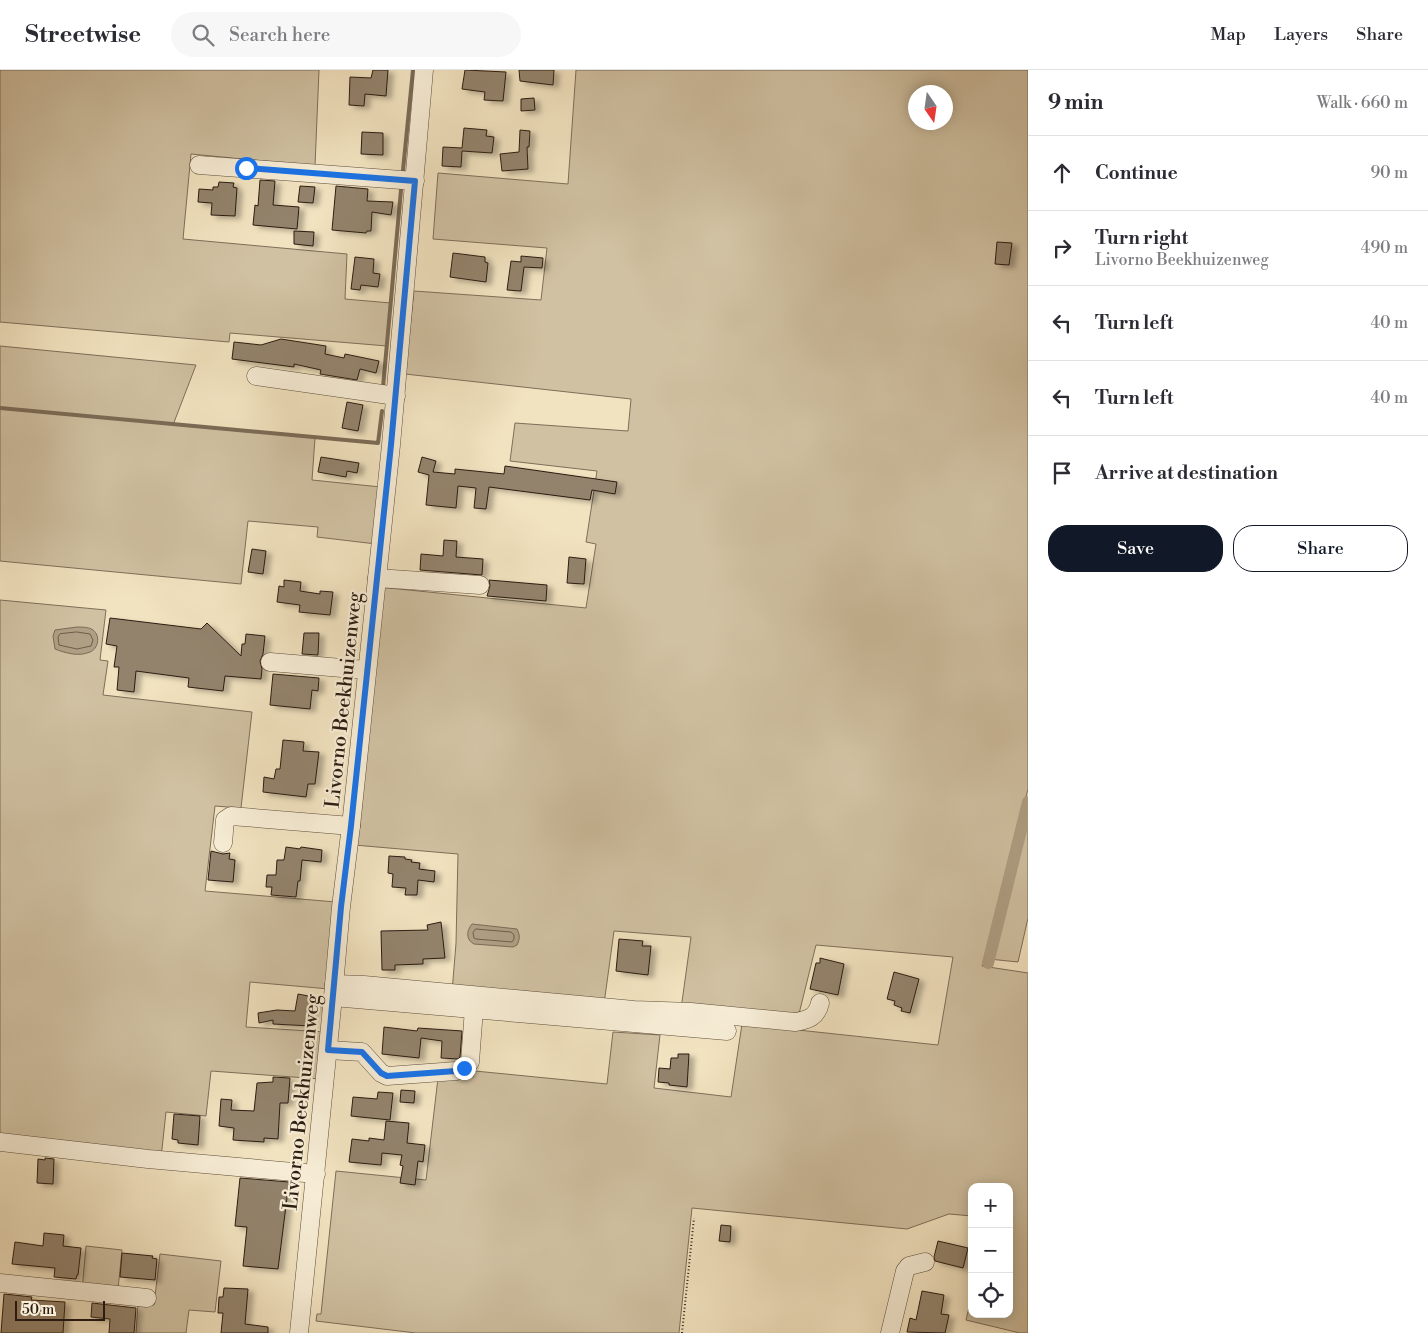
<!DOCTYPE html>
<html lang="en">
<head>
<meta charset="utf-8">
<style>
  :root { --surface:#fff; --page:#f7f7f7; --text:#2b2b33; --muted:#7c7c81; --line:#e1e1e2; --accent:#111827 }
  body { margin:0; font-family:"Libre Bodoni",serif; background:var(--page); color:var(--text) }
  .controls { position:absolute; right:15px; bottom:15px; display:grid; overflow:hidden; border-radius:10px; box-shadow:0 2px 12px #0003 }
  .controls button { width:45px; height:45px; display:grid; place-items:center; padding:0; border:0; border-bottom:1px solid var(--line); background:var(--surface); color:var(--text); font:25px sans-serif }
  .compass { position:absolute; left:908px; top:15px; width:45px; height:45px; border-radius:50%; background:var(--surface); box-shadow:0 2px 12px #0003; rotate:167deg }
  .scale { position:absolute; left:15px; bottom:12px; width:90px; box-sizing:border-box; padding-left:5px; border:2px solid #2c1c11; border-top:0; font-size:14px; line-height:18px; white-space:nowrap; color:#2c1c11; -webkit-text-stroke:4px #f7edd6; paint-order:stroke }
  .stop { position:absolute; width:15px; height:15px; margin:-11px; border:4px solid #1a73e8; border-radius:50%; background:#fff }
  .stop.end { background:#1a73e8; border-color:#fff; box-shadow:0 1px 5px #0008 }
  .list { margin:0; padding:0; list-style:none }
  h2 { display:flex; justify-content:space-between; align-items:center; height:65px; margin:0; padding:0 20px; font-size:21px }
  h2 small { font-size:16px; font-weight:400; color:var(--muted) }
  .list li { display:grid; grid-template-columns:32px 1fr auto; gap:15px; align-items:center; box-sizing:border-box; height:75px; padding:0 20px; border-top:1px solid var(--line) }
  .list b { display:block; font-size:19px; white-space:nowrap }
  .list p { margin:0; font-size:16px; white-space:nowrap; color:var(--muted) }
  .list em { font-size:16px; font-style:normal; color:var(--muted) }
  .actions { display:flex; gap:10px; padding:15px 20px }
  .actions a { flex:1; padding:11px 0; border:1px solid var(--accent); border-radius:20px; text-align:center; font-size:18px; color:var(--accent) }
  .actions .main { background:var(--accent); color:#fff }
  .icon { flex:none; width:28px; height:28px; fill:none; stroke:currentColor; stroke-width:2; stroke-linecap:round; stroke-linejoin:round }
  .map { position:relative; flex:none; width:1028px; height:1263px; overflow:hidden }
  header { display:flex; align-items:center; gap:30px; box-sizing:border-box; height:70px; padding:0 25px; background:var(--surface); border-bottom:1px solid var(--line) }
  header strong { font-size:24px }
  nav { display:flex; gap:28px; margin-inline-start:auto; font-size:18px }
  .search { width:350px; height:45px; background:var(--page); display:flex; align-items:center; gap:12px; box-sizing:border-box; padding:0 18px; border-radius:28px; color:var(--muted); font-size:19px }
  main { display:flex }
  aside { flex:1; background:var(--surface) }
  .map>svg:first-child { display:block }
  .green { fill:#d0c1a2; stroke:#7e6e5a; fill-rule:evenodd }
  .water { fill:#af9f84; stroke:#7b6b56 }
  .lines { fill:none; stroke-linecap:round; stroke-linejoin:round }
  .shore { stroke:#6e5e4a; stroke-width:1 }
  .stream { stroke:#7b6b56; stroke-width:4 }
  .canal { stroke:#af9f84; stroke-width:12 }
  .building { fill:#93836c; stroke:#2c1c11; filter:url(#shadow) }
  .minor-casing { stroke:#5e4e3d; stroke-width:19 }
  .path { stroke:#2c1c11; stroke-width:2; stroke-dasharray:1 2.5; stroke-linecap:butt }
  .minor { stroke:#f7edd6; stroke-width:18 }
  .route { stroke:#1a73e8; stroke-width:6 }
  .labels { text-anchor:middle; stroke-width:4.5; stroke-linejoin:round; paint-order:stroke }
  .street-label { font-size:20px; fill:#2c1c11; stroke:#f7edd6 }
</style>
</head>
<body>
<header>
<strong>Streetwise</strong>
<div class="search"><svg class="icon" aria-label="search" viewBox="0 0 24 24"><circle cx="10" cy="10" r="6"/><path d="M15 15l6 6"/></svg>Search here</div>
<nav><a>Map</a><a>Layers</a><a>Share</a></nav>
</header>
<main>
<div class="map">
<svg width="1028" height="1263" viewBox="0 0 1028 1263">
  <defs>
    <filter id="shadow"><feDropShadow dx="5.5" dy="3" stdDeviation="2.5" flood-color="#0004"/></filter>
  </defs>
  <rect width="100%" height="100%" fill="#f2e3c0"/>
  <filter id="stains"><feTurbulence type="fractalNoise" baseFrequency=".004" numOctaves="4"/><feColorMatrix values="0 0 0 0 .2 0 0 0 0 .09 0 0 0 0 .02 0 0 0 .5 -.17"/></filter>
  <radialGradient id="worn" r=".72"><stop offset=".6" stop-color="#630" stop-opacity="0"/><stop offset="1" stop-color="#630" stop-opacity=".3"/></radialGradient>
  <g class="green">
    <path d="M 0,0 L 319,0 L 315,96 L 191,84 L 183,169 L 347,184 L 345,229 L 391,233 L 387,276 L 230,263 L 229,272 L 0,252 Z"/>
    <path d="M 576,0 L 1028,0 L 1028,719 L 982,896 L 1028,903 L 1028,1263 L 1020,1263 L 966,1250 L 972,1225 L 972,1244 L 1009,1244 L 1009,1117 L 972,1117 L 972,1146 L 949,1144 L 907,1159 L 692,1138 L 679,1263 L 416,1263 L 316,1251 L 317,1244 L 321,1244 L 336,1101 L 426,1110 L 438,1008 L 473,1007 L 475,1001 L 607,1014 L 613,962 L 660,965 L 654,1018 L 731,1027 L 742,954 L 938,975 L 953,887 L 816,875 L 798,948 L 681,939 L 691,867 L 614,861 L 604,934 L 452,922 L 456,873 L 458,784 L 354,775 L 379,517 L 586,538 L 596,474 L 586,472 L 597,401 L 510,391 L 515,353 L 628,361 L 631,329 L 405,304 L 414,221 L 541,230 L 547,178 L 433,169 L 438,103 L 568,114 ZM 916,22 L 946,22 L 946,52 L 916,52 Z"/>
    <path d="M 0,276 L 196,295 L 173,355 L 315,368 L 312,410 L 381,417 L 376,474 L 317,467 L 318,457 L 248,451 L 241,514 L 0,491 Z"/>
    <path d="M 0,530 L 106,540 L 100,590 L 108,591 L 103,625 L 252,642 L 241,738 L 215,736 L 205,821 L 336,832 L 329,919 L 250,912 L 246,957 L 325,962 L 320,1009 L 211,1001 L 206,1046 L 166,1042 L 161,1088 L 0,1069 Z"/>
    <path d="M 1028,732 L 1028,848 L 1018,892 L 989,889 Z"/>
    <path d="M 86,1176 L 122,1180 L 118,1219 L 82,1220 Z"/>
    <path d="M 160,1184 L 221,1191 L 215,1242 L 189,1240 L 186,1263 L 136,1263 L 138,1234 L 154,1235 Z"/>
  </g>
  <g class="water">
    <path d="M 77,557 C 82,557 89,557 93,560 C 101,566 98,579 90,582 C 79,587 65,583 55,579 L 53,566 L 55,560 Z"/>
    <path d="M 472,854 L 517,859 C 520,865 520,869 517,875 L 513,877 L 474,874 C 466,870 466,861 472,854 Z"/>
  </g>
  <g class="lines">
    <g class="shore">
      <path d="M 77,562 L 90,564 L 93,570 L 91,576 L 77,579 L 59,575 L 58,567 L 60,564 Z"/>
      <path d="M 476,859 L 511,862 L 514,865 L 514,869 L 512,872 L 476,869 L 474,868 L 473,863 Z"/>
    </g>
    <g class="stream">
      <path d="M 403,100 L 413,0"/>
      <path d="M 383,317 L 401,120"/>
      <path d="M 0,338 L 378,373 L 382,341"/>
    </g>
    <path class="canal" d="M 988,893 L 1028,732"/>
  </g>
  <g class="building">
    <path d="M 373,0 L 388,0 L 386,26 L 365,24 L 364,36 L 349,35 L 350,7 L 371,8 Z"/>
    <path d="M 465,0 L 506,2 L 503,31 L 484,30 L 485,22 L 462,19 Z"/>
    <path d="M 519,0 L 554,0 L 553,15 L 520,11 Z"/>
    <path d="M 534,28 L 535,40 L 521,41 L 521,29 Z"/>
    <path d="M 464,58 L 487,60 L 486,66 L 494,67 L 492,83 L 462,81 L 461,97 L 442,96 L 443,77 L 462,78 Z"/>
    <path d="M 520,60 L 530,61 L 529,77 L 527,77 L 528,99 L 502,101 L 500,84 L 519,82 Z"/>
    <path d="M 362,62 L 383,63 L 383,85 L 361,84 Z"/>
    <path d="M 260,110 L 275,111 L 273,135 L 299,137 L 297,159 L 253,155 L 255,135 L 258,136 Z"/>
    <path d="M 219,112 L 234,113 L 233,117 L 237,118 L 235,146 L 211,145 L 212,133 L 198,132 L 199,119 L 213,120 L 213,117 L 218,117 Z"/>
    <path d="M 300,116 L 315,117 L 313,133 L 298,132 Z"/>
    <path d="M 336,116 L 368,119 L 367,131 L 393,132 L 391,145 L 372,142 L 371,161 L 367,161 L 366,163 L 332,160 Z"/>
    <path d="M 294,161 L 314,162 L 313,176 L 294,174 Z"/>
    <path d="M 997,172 L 1012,173 L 1009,195 L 995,194 Z"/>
    <path d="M 453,183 L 485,187 L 485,192 L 488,193 L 486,212 L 450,207 Z"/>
    <path d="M 521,186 L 543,188 L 542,198 L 524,197 L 521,221 L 507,220 L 511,191 L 521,192 Z"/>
    <path d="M 355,187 L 374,189 L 373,203 L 380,204 L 378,217 L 361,215 L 360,220 L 351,219 Z"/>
    <path d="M 281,269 L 326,276 L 325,284 L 344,288 L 345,284 L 379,291 L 376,303 L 360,299 L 357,310 L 320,304 L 321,300 L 294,294 L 294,297 L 232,289 L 234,272 L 261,275 Z"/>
    <path d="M 347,332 L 363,335 L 358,361 L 342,358 Z"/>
    <path d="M 321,387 L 359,393 L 357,403 L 347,401 L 346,407 L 318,402 Z"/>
    <path d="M 422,387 L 436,391 L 433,402 L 455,404 L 455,399 L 504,404 L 505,396 L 617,412 L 615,424 L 592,420 L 590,430 L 489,417 L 486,439 L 474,438 L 476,418 L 458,416 L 456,438 L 426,435 L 429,405 L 418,402 Z"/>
    <path d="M 444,470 L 457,471 L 456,487 L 483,489 L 482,505 L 420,500 L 421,484 L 443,486 Z"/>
    <path d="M 252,479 L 266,481 L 263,504 L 248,502 Z"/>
    <path d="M 569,487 L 586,489 L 584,514 L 567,513 Z"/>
    <path d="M 284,510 L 301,512 L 300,521 L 320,524 L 320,521 L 333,522 L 330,545 L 299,542 L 300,535 L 277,532 L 279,516 L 284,517 Z"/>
    <path d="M 489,510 L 547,515 L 546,531 L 487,526 L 490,516 Z"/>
    <path d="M 110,548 L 201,559 L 207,553 L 241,586 L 242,574 L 245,574 L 246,564 L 265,566 L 263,584 L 260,591 L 262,599 L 261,609 L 225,606 L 223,621 L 188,617 L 189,608 L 136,601 L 134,622 L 117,620 L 119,597 L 114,597 L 117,576 L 106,574 Z"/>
    <path d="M 304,563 L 319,563 L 318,585 L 302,584 Z"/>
    <path d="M 273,604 L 319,608 L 318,621 L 312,620 L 310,639 L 270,635 Z"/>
    <path d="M 283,670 L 304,672 L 303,681 L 319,682 L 315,714 L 308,714 L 306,727 L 263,722 L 264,707 L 274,709 L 276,699 L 280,699 Z"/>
    <path d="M 286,777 L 300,779 L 301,777 L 322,780 L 321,792 L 302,790 L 300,811 L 298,811 L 296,827 L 271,825 L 272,817 L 266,817 L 267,805 L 276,805 L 277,790 L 284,790 Z"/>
    <path d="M 211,781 L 223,784 L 230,783 L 229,789 L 235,790 L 233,812 L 208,810 Z"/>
    <path d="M 389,786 L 405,787 L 405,789 L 412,790 L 411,792 L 420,793 L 419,799 L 435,801 L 434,812 L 418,810 L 417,825 L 405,825 L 406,818 L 392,817 L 393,804 L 388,803 Z"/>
    <path d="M 441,852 L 445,888 L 423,889 L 423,894 L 395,895 L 395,900 L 382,900 L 381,861 L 428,860 L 427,855 Z"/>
    <path d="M 619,869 L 643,871 L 642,876 L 651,876 L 648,905 L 616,901 Z"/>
    <path d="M 820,888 L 844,894 L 838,925 L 810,919 L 816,893 L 820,893 Z"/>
    <path d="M 894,902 L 919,909 L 910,943 L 901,941 L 902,938 L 894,935 L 895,931 L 887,929 Z"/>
    <path d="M 298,924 L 319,928 L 317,940 L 312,939 L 311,956 L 273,954 L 273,950 L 259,953 L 258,943 L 277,940 L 295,941 Z"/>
    <path d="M 384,957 L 417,961 L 418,958 L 462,961 L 460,987 L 458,989 L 441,988 L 442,971 L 421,968 L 419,988 L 382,984 Z"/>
    <path d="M 678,984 L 689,984 L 687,1017 L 669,1015 L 669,1013 L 658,1012 L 659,998 L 670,999 L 671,988 L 678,988 Z"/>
    <path d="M 273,1007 L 290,1008 L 288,1033 L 280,1033 L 278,1069 L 264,1068 L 264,1072 L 233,1070 L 234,1058 L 219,1056 L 221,1029 L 232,1030 L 231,1040 L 254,1041 L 257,1013 L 273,1012 Z"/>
    <path d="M 401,1020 L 415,1021 L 414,1033 L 400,1032 Z"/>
    <path d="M 378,1022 L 393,1023 L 390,1050 L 351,1046 L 353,1027 L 377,1029 Z"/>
    <path d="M 174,1044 L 200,1046 L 198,1075 L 178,1073 L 178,1070 L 172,1069 Z"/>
    <path d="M 386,1051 L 409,1053 L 407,1073 L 425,1075 L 423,1092 L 418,1091 L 415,1115 L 400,1113 L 403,1096 L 400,1095 L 402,1085 L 382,1083 L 381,1095 L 349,1092 L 352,1069 L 369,1071 L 369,1068 L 384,1070 Z"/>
    <path d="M 45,1088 L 54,1089 L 53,1114 L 37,1113 L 38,1089 L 45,1090 Z"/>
    <path d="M 240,1108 L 289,1112 L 278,1199 L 243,1196 L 247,1157 L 235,1156 Z"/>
    <path d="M 721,1155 L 731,1156 L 730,1172 L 719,1171 Z"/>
    <path d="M 44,1163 L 64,1165 L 63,1176 L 81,1178 L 78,1205 L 77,1205 L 76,1209 L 54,1207 L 55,1198 L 12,1194 L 15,1172 L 43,1176 Z"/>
    <path d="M 938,1171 L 968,1178 L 963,1198 L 935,1191 L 934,1187 Z"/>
    <path d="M 122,1183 L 153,1186 L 152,1188 L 157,1189 L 155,1210 L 120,1207 Z"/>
    <path d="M 224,1218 L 248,1219 L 245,1254 L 268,1257 L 268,1263 L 221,1263 L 223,1243 L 218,1243 L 219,1227 L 223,1227 Z"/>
    <path d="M 922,1221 L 944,1225 L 941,1244 L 949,1245 L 945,1263 L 907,1262 L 910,1248 L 916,1250 Z"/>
    <path d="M 4,1224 L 32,1227 L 31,1230 L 65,1232 L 63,1263 L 1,1263 Z"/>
    <path d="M 92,1233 L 136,1238 L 134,1263 L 109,1263 L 110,1249 L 91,1247 Z"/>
  </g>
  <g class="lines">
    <g class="minor-casing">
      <g id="minor">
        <path d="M 199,95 L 415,111"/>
        <path d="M 256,306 L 396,326"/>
        <path d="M 377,508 L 480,515"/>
        <path d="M 270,592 L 366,600"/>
        <path d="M 223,773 L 225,750 L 231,746 L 351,756"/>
        <path d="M 334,914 L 364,915 L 634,940 L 691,942 L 795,952 C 808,950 817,947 820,933"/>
        <path d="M 333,927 L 727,961"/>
        <path d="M 328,980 L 362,982 L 381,1003 L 387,1006 L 456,1001 L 464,998 L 470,992 L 474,939"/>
        <path d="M 0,1072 L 148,1089 L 316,1104"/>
        <path d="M 0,1213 L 147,1228"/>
        <path d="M 299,1263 L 333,927 L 341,837 L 351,756 L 391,375 L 424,0"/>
        <path d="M 890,1263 L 905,1201 L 909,1196 L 925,1192"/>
      </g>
    </g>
    <path class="path" d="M 682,1263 L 694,1148"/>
    <use href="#minor" class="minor"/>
  </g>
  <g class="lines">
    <path class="route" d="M 246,98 L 415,111 L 391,375 L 351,756 L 341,837 L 328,980 L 362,982 L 381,1003 L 387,1006 L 456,1001 L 464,998"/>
  </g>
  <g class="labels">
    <g class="street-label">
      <text transform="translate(343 630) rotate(-84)" y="7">Livorno Beekhuizenweg</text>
      <text transform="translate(301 1032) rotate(-84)" y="7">Livorno Beekhuizenweg</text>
    </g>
  </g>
  <rect width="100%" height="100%" filter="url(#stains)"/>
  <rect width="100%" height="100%" fill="url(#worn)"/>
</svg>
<div class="controls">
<button>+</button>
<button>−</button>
<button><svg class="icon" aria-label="locate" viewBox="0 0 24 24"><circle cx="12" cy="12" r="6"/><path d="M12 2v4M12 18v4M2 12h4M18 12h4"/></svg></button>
</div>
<svg class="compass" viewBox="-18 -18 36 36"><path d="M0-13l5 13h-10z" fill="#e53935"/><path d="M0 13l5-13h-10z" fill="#7c7c81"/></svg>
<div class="scale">50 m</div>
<div class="stop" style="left:246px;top:98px"></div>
<div class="stop end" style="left:464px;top:998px"></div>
</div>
<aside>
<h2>9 min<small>Walk · 660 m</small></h2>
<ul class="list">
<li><svg class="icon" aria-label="ahead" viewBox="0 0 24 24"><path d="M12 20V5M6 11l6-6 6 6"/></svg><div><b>Continue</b></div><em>90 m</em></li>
<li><svg class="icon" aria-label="right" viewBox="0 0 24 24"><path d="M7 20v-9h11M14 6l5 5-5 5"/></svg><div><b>Turn right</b><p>Livorno Beekhuizenweg</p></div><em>490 m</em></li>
<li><svg class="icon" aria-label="left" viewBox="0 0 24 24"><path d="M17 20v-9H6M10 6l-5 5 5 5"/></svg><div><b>Turn left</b></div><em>40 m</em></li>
<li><svg class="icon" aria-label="left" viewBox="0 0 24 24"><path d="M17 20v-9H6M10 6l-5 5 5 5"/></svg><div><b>Turn left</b></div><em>40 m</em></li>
<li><svg class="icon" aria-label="arrive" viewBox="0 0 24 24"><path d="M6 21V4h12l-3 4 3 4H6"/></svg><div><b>Arrive at destination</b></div></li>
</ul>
<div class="actions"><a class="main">Save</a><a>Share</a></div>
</aside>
</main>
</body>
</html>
